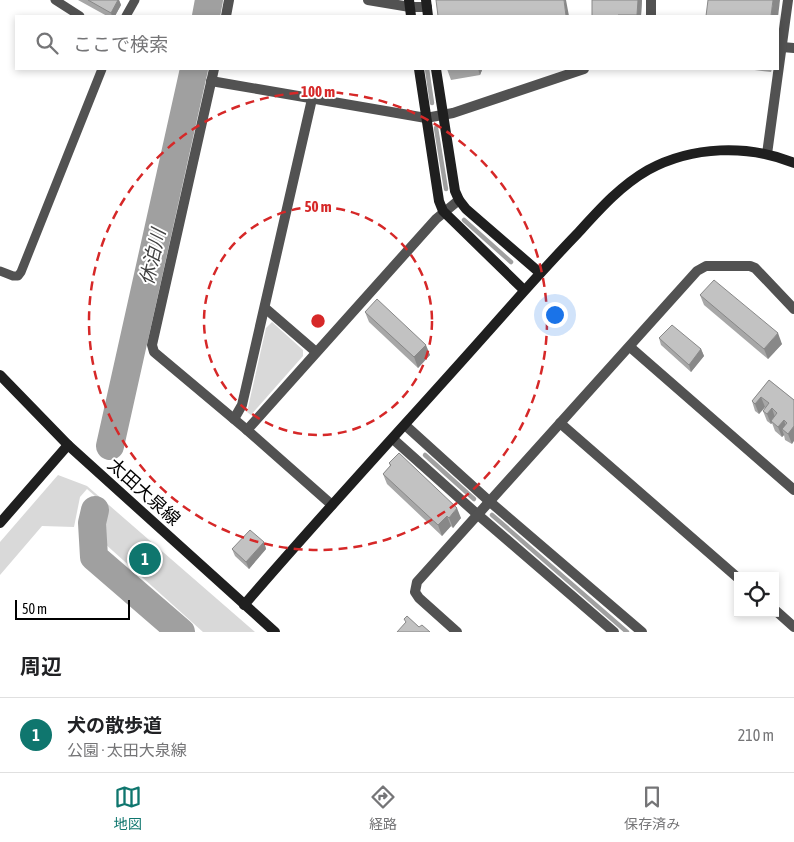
<!DOCTYPE html>
<html lang="ja">
<head>
<meta charset="utf-8">
<style>
  :root { --surface:#fff; --page:#f2f2f2; --text:#202124; --muted:#757577; --line:#e0e0e0; --accent:#0f766e }
  body { margin:0; font-family:"Asap Condensed","Noto Sans JP",sans-serif; background:var(--page); color:var(--text) }
  .controls { position:absolute; right:15px; bottom:15px; display:grid; overflow:hidden; border-radius:0px; box-shadow:0 2px 8px #0003 }
  .controls button { width:45px; height:45px; display:grid; place-items:center; padding:0; border:0; border-bottom:1px solid var(--line); background:var(--surface); color:var(--text); font:25px sans-serif }
  .scale { position:absolute; left:15px; bottom:12px; width:115px; box-sizing:border-box; padding-left:5px; border:2px solid #000; border-top:0; font-size:14px; line-height:18px; white-space:nowrap; color:#000; -webkit-text-stroke:4px #fff; paint-order:stroke }
  .you { position:absolute; left:554px; top:314px; width:18px; height:18px; margin:-12px; border:4px solid #fff; border-radius:50%; background:#1a73e8; box-shadow:0 0 0 8px #1a73e833 }
  .badge { display:grid; place-items:center; width:32px; height:32px; border-radius:50%; background:var(--accent); color:#fff; font-size:16px; font-weight:700 }
  .pin { position:absolute; translate:-50% -50%; border:2px solid #fff; box-shadow:0 1px 5px #0006 }
  .list { margin:0; padding:0; list-style:none }
  h2 { display:flex; justify-content:space-between; align-items:center; height:65px; margin:0; padding:0 20px; font-size:21px }
  h2 small { font-size:16px; font-weight:400; color:var(--muted) }
  .list li { display:grid; grid-template-columns:32px 1fr auto; gap:15px; align-items:center; box-sizing:border-box; height:75px; padding:0 20px; border-top:1px solid var(--line) }
  .list b { display:block; font-size:19px; white-space:nowrap }
  .list p { margin:0; font-size:16px; white-space:nowrap; color:var(--muted) }
  .list em { font-size:16px; font-style:normal; color:var(--muted) }
  .icon { flex:none; width:28px; height:28px; fill:none; stroke:currentColor; stroke-width:2; stroke-linecap:round; stroke-linejoin:round }
  .map { position:relative; flex:none; width:794px; height:632px; overflow:hidden }
  .search { position:absolute; background:var(--surface); box-shadow:0 2px 8px #0003; left:15px; right:15px; top:15px; height:55px; display:flex; align-items:center; gap:12px; box-sizing:border-box; padding:0 18px; border-radius:0px; color:var(--muted); font-size:19px }
  .sheet { height:140px; background:var(--surface) }
  nav { display:flex; justify-content:space-around; align-items:center; box-sizing:border-box; height:70px; border-top:1px solid var(--line); background:var(--surface); font-size:14px; color:var(--muted) }
  nav a { display:grid; justify-items:center; gap:2px }
  nav .on { color:var(--accent) }
  .map>svg:first-child { display:block }
  .green { fill:#d9d9d9 }
  .lines { fill:none; stroke-linecap:round; stroke-linejoin:round }
  .stream { stroke:#a0a0a0; stroke-width:4.5 }
  .river { stroke:#a0a0a0; stroke-width:28 }
  .lane { stroke:#525252; stroke-width:9 }
  .street { stroke:#525252; stroke-width:10 }
  .secondary { stroke:#1f1f1f; stroke-width:10 }
  .wall { fill:#a7a7a7 }
  .shaded-wall { fill:#888 }
  .building { fill:#c2c2c2; stroke:#888 }
  .ring { fill:none; stroke:#d62828; stroke-width:2.5; stroke-dasharray:9 6 }
  .labels { text-anchor:middle; stroke-width:4; stroke-linejoin:round; paint-order:stroke }
  .street-label { font-size:18px; fill:#000; stroke:#fff }
  .water-label { font-size:19px; font-style:italic; fill:#414141; stroke:#fff }
  .centre { fill:#d62828; stroke:#fff; stroke-width:2.5 }
  .ring-label { font-size:15px; text-anchor:middle; font-weight:bold; fill:#d62828; stroke:#fff; stroke-width:4; stroke-linejoin:round; paint-order:stroke }
</style>
</head>
<body>
<div class="map">
<svg width="794" height="632" viewBox="0 0 794 632">
  <rect width="100%" height="100%" fill="#fff"/>
  <g class="green">
    <path d="M 272,322 L 303,350 L 303,356 L 251,415 L 247,412 L 266,328 Z"/>
    <path d="M 58,475 L 87,486 L 255,632 L 203,632 L 103,542 L 101,525 L 103,503 L 87,489 L 80,497 L 74,527 L 42,526 L 0,575 L 0,542 Z"/>
  </g>
  <g class="lines">
    <g class="stream">
      <path d="M 427,69 L 432,103"/>
      <path d="M 436,128 L 446,189"/>
      <path d="M 464,220 L 511,262"/>
      <path d="M 425,455 L 474,499"/>
      <path d="M 492,515 L 627,632"/>
    </g>
    <g class="river">
      <path d="M 206,16 L 209,0"/>
      <path d="M 110,446 L 194,69"/>
      <path d="M 95,510 L 92,523 L 94,557 L 181,632"/>
    </g>
    <g class="lane">
      <path d="M 55,0 L 80,16"/>
      <path d="M 126,16 L 135,0"/>
      <path d="M 0,271 L 13,276 L 18,276 L 21,272 L 102,69"/>
    </g>
    <g class="street">
      <path d="M 368,0 L 410,7 L 427,7"/>
      <path d="M 651,0 L 651,16"/>
      <path d="M 226,16 L 229,0"/>
      <path d="M 782,47 L 794,48"/>
      <path d="M 214,69 L 152,345 L 154,352 L 247,430 L 332,505"/>
      <path d="M 211,81 L 426,118 L 453,113 L 584,69"/>
      <path d="M 767,154 L 788,0"/>
      <path d="M 265,308 L 316,352"/>
      <path d="M 630,347 L 794,490"/>
      <path d="M 234,419 L 242,405 L 312,99"/>
      <path d="M 560,423 L 738,578"/>
      <path d="M 405,425 L 489,501 L 642,632"/>
      <path d="M 247,430 L 436,219 L 459,200"/>
      <path d="M 393,439 L 477,514 L 614,632"/>
      <path d="M 775,610 L 794,627"/>
      <path d="M 457,632 L 419,598 L 415,592 L 417,582 L 697,271 L 706,266 L 750,266 L 755,268 L 794,309"/>
    </g>
    <g class="secondary">
      <path d="M 409,0 L 411,16"/>
      <path d="M 426,0 L 428,16"/>
      <path d="M 419,69 L 439,201 L 443,211 L 524,290"/>
      <path d="M 436,69 L 455,191 L 459,200 L 466,209 L 540,273"/>
      <path d="M 0,375 L 68,445 L 275,632"/>
      <path d="M 0,523 L 68,445"/>
      <path d="M 244,605 C 323,513 406,424 486,334 C 516,300 546,266 578,233 C 599,210 620,186 648,170 C 692,146 748,144 794,163"/>
    </g>
  </g>
  <g class="wall">
    <path d="M 78,0 L 119,0 L 121,5 L 115,16 L 107,16 Z"/>
    <path d="M 592,0 L 642,0 L 641,16 L 592,16 Z"/>
    <path d="M 447,69 L 490,69 L 482,70 L 480,75 L 451,80 Z"/>
    <path d="M 747,69 L 772,69 L 771,72 Z"/>
    <path d="M 700,295 L 782,344 L 768,359 L 704,305 Z"/>
    <path d="M 365,312 L 430,355 L 418,368 L 369,322 Z"/>
    <path d="M 659,338 L 701,349 L 704,356 L 691,372 L 661,345 Z"/>
    <path d="M 769,380 L 794,400 L 792,444 L 785,440 L 784,435 L 782,437 L 775,431 L 772,423 L 771,424 L 767,421 L 763,411 L 765,408 L 765,407 L 759,414 L 755,411 L 752,401 Z"/>
    <path d="M 389,463 L 461,518 L 453,528 L 451,526 L 442,536 L 387,484 L 383,474 L 390,466 Z"/>
    <path d="M 264,542 L 266,549 L 249,569 L 235,556 L 232,549 Z"/>
  </g>
  <g class="shaded-wall">
    <path d="M 118,0 L 119,0 L 121,5 L 115,16 L 112,16 L 111,13 Z"/>
    <path d="M 564,0 L 566,0 L 569,16 L 566,16 Z"/>
    <path d="M 638,0 L 642,0 L 641,16 L 638,16 L 637,15 Z"/>
    <path d="M 773,0 L 780,0 L 778,17 L 771,16 Z"/>
    <path d="M 478,69 L 481,69 L 482,70 L 480,75 Z"/>
    <path d="M 778,333 L 782,344 L 768,359 L 764,349 Z"/>
    <path d="M 426,345 L 430,355 L 418,368 L 414,357 Z"/>
    <path d="M 701,349 L 704,356 L 691,372 L 689,365 Z"/>
    <path d="M 761,397 L 765,407 L 759,414 L 755,404 Z"/>
    <path d="M 772,408 L 775,418 L 771,421 L 772,423 L 771,424 L 767,414 Z"/>
    <path d="M 784,420 L 787,430 L 782,429 L 784,435 L 782,437 L 778,427 Z"/>
    <path d="M 794,426 L 794,441 L 792,444 L 788,434 Z"/>
    <path d="M 457,508 L 461,518 L 453,528 L 449,518 Z"/>
    <path d="M 447,516 L 451,526 L 442,536 L 438,525 Z"/>
    <path d="M 264,542 L 266,549 L 249,569 L 246,562 Z"/>
  </g>
  <g class="building">
    <path d="M 88,0 L 118,0 L 111,13 Z"/>
    <path d="M 436,0 L 564,0 L 566,16 L 438,16 Z"/>
    <path d="M 592,0 L 638,0 L 637,15 L 618,15 L 618,16 L 592,16 Z"/>
    <path d="M 708,0 L 773,0 L 771,16 L 706,16 Z"/>
    <path d="M 714,280 L 778,333 L 764,349 L 700,295 Z"/>
    <path d="M 377,299 L 426,345 L 414,357 L 365,312 Z"/>
    <path d="M 672,325 L 701,349 L 689,365 L 659,338 Z"/>
    <path d="M 769,380 L 794,400 L 794,426 L 788,434 L 782,429 L 787,423 L 784,420 L 778,427 L 771,421 L 777,413 L 772,408 L 767,414 L 763,411 L 769,403 L 761,397 L 755,404 L 752,401 Z"/>
    <path d="M 399,453 L 457,508 L 449,518 L 447,516 L 438,525 L 383,474 L 391,465 L 389,463 Z"/>
    <path d="M 250,530 L 264,542 L 246,562 L 232,549 Z"/>
    <path d="M 407,616 L 419,627 L 422,625 L 430,632 L 397,632 L 406,622 L 404,619 Z"/>
  </g>
  <g class="ring">
    <circle cx="318" cy="321" r="114"/>
    <circle cx="318" cy="321" r="229"/>
  </g>
  <g class="labels">
    <g class="street-label">
      <text transform="translate(144 492) rotate(42)" y="6">太田大泉線</text>
    </g>
    <g class="water-label">
      <text transform="translate(152 257) rotate(-77)" y="7">休泊川</text>
    </g>
  </g>
  <circle cx="318" cy="321" r="8" class="centre"/>
  <g class="ring-label">
    <text x="318" y="97">100 m</text>
    <text x="318" y="212">50 m</text>
  </g>
</svg>
<div class="controls">
<button><svg class="icon" aria-label="locate" viewBox="0 0 24 24"><circle cx="12" cy="12" r="6"/><path d="M12 2v4M12 18v4M2 12h4M18 12h4"/></svg></button>
</div>
<div class="scale">50 m</div>
<div class="you"></div>
<div class="pin badge" style="left:145px;top:559px">1</div>
<div class="search"><svg class="icon" aria-label="search" viewBox="0 0 24 24"><circle cx="10" cy="10" r="6"/><path d="M15 15l6 6"/></svg>ここで検索</div>
</div>
<section class="sheet">
<h2>周辺<small></small></h2>
<ul class="list">
<li><span class="badge">1</span><div><b>犬の散歩道</b><p>公園 · 太田大泉線</p></div><em>210 m</em></li>
</ul>
</section>
<nav>
<a class="on"><svg class="icon" aria-label="map" viewBox="0 0 24 24"><path d="M3 6l6-2 6 2 6-2v14l-6 2-6-2-6 2zM9 4v14M15 6v14"/></svg>地図</a>
<a><svg class="icon" aria-label="directions" viewBox="0 0 24 24"><path d="M12 3l9 9-9 9-9-9zM9 14v-3h6M13 9l2 2-2 2"/></svg>経路</a>
<a><svg class="icon" aria-label="saved" viewBox="0 0 24 24"><path d="M7 4h10v16l-5-4-5 4z"/></svg>保存済み</a>
</nav>
</body>
</html>
